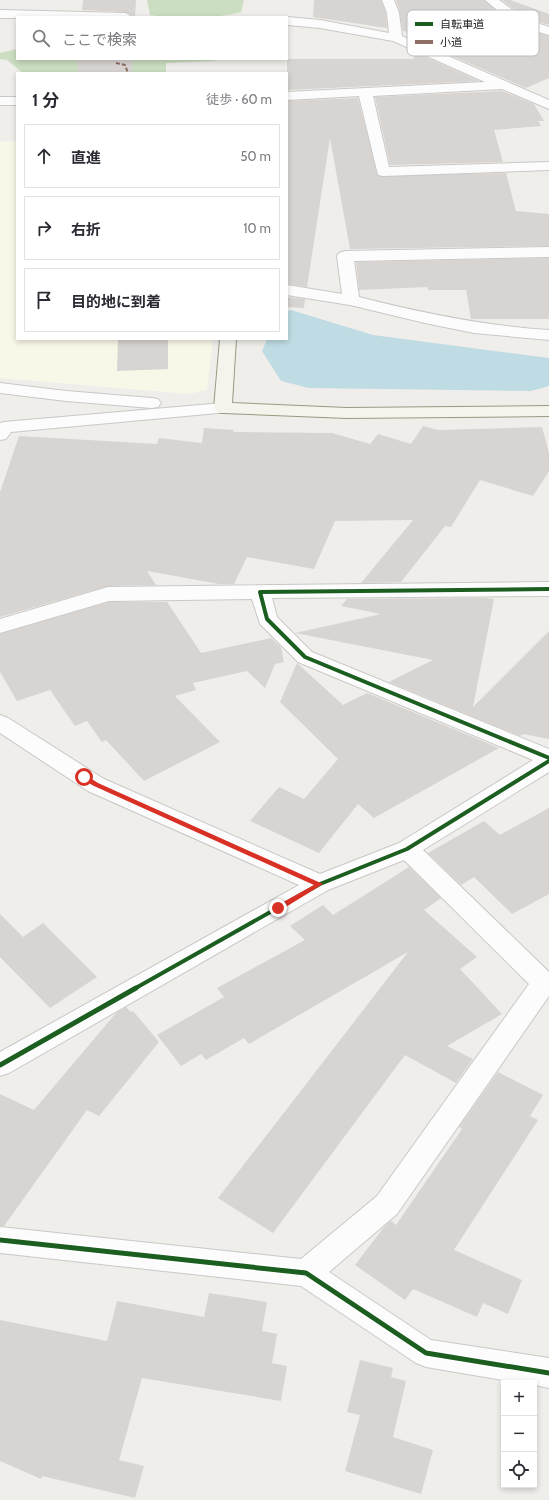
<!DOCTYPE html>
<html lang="ja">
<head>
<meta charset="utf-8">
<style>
  :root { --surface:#fff; --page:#f2f2f3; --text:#2b2b33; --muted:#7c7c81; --line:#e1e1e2 }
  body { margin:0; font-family:Cabin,"Noto Sans JP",sans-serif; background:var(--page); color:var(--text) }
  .controls { position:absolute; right:12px; bottom:12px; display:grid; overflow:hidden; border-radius:0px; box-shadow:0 2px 6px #0003 }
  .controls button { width:36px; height:36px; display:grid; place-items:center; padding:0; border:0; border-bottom:1px solid var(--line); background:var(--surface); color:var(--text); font:20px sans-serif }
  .stop { position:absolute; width:12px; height:12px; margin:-9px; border:3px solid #d93025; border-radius:50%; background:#fff }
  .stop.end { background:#d93025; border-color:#fff; box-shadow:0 1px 4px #0008 }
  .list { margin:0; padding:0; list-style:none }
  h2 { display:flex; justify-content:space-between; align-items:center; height:52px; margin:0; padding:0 16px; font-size:17px }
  h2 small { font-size:13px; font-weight:400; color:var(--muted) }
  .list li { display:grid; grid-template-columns:26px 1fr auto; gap:12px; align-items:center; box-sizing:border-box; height:64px; margin:0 8px 8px; padding:0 8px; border:1px solid var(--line); border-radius:0px }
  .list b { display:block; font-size:15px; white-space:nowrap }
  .list em { font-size:13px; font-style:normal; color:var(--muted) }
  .icon { flex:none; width:22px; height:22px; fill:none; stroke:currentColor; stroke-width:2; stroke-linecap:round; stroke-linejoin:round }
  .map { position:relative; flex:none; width:549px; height:1500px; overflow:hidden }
  .search { position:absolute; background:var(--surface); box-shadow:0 2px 6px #0003; left:16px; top:16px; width:272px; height:44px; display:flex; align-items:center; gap:10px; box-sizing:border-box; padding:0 14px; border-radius:0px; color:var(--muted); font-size:15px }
  .panel { position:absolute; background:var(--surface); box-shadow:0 2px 6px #0003; left:16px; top:72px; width:272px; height:268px; border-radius:0px }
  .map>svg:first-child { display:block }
  .education { fill:#f8f7e8 }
  .forest { fill:#cbdec1 }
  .water { fill:#bfdbe3 }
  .building { fill:#d7d4d2 }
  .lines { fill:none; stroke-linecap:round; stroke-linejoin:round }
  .street-casing { stroke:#c9c8c7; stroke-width:2 }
  .secondary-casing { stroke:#999a82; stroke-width:2 }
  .street { fill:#fdfcfc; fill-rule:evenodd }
  .secondary { fill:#f4f4ed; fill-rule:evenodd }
  .quiet { stroke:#8d6e63; stroke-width:2; stroke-dasharray:4 2; stroke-linecap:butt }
  .cycleway-far1-casing { stroke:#fff; stroke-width:6 }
  .cycleway-casing { stroke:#fff; stroke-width:8 }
  .cycleway-far1 { stroke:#1b5e20; stroke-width:4 }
  .cycleway { stroke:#1b5e20; stroke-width:5 }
  .route { fill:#d93025 }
  .key { fill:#fff; stroke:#bdbdbd; stroke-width:1 }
  .key-label { font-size:11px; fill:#222 }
</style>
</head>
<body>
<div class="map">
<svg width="549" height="1500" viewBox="0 0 549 1500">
  <rect width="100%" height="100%" fill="#f0eeeb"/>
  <path class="education" d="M 17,141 L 17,339 L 213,339 L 207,390 L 189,394 L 0,378 L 0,142 Z"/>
  <g class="forest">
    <path d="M 147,0 L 244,0 L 241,12 C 213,19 179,20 150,15 Z"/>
    <path d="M 17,49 L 17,59 L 218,59 L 214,61 L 166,63 L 166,73 L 23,73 L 7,60 L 0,59 L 0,53 Z"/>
  </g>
  <path class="water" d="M 291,310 L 373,335 L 549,358 L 549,386 L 531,391 L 309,388 L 281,381 L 262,351 L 267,339 L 287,339 L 287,311 Z"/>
  <g class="building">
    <path d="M 83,0 L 136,0 L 135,17 L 126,12 L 82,10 Z"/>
    <path d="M 314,0 L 381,0 L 386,13 L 387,28 L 313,17 Z"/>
    <path d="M 396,0 L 484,0 L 514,26 L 549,36 L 549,78 L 526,88 L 415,40 L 416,33 L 403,31 L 400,13 Z"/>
    <path d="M 502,0 L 510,0 L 549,14 L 549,25 L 526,18 Z"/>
    <path d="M 414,52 L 479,81 L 287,90 L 287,59 L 414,59 Z"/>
    <path d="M 78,59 L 133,59 L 132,73 L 77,73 Z"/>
    <path d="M 502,91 L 534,104 L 544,121 L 538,121 L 541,126 L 494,130 L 503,162 L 390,165 L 375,97 Z"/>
    <path d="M 358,98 L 378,176 L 506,173 L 516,211 L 549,214 L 549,246 L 350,249 L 330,138 L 307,287 L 287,284 L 287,101 Z"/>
    <path d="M 549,258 L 549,319 L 471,319 L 466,290 L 428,290 L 427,287 L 359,290 L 356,262 Z"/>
    <path d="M 287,297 L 305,299 L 304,308 L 287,307 Z"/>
    <path d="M 118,339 L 168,339 L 168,369 L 117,371 Z"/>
    <path d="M 423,426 L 438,430 L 542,427 L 549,453 L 549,471 L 533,496 L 480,480 L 451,527 L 445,526 L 401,582 L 361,583 L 413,520 L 335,521 L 314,569 L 247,557 L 234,584 L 219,584 L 147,571 L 156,585 L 108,586 L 0,617 L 0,492 L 19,436 L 157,444 L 159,438 L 202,443 L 204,428 L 234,430 L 233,432 L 332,433 L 370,444 L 378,434 L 411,444 Z"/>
    <path d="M 486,598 L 494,599 L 473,707 L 549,631 L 549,739 L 523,734 L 520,736 L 389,682 L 433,660 L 295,633 L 381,614 L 341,606 L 347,599 Z"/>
    <path d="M 109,602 L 167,602 L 201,653 L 271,638 L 281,647 L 284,662 L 275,664 L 265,688 L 247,671 L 193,683 L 196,690 L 175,696 L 220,742 L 144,781 L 106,740 L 102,742 L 87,721 L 75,726 L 50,690 L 17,701 L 0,672 L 0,634 Z"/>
    <path d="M 297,663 L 343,705 L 367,693 L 499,748 L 374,818 L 358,804 L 319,853 L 250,821 L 279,787 L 304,799 L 338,759 L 280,702 Z"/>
    <path d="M 549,808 L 549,894 L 512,914 L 474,877 L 461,885 L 428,853 L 484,821 L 500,835 Z"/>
    <path d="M 409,867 L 441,898 L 424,910 L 477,957 L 460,969 L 502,1014 L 447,1046 L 473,1059 L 456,1083 L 405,1055 L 273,1233 L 218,1198 L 408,952 L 249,1044 L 244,1038 L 206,1060 L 201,1054 L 181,1066 L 157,1035 L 224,997 L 217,988 L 305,940 L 290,926 L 323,905 L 333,915 Z"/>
    <path d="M 0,914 L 23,937 L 43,923 L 97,977 L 50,1008 L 0,957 Z"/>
    <path d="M 126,1007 L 131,1012 L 133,1011 L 159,1042 L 99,1116 L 87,1110 L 4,1226 L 0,1226 L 0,1094 L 34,1110 L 116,1013 Z"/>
    <path d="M 498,1072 L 543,1095 L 530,1116 L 538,1120 L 454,1250 L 522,1280 L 508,1314 L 483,1303 L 477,1317 L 413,1289 L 405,1300 L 355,1265 L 384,1227 L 391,1221 L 396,1225 L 462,1129 L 459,1127 Z"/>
    <path d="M 209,1293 L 267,1302 L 262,1331 L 277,1334 L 272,1363 L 287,1366 L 281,1401 L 142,1378 L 119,1460 L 144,1466 L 135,1498 L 42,1476 L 41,1479 L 0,1461 L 0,1320 L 107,1341 L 117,1301 L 204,1317 Z"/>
    <path d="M 360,1360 L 393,1368 L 391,1377 L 406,1381 L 393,1437 L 433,1450 L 421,1494 L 345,1471 L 360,1415 L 347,1412 Z"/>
  </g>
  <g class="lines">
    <g class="street-casing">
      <g id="street">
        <path d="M 382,0 L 394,0 L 399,13 L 402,36 L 549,100 L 549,109 L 502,89 L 373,96 L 389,167 L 549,162 L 549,170 L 383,176 L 378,175 L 359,96 L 287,100 L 287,92 L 485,82 L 393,41 L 320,28 L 287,25 L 287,17 L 320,20 L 389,33 L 387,13 Z"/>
        <path d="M 485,0 L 499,0 L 525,19 L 549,27 L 549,35 L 515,25 Z"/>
        <path d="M 0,10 L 126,13 L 132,17 L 0,18 Z"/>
        <rect x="0" y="97" width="17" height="8"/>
        <path d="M 549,247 L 549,257 L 354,261 L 359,297 C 422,313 484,326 549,330 L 549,340 L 474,333 L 425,323 L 350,305 L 287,295 L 287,285 L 342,294 L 337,256 L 339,253 L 345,251 Z"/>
        <path d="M 0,383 L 66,391 L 152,398 L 158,399 L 161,403 L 158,407 L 152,408 L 66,401 L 0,393 Z"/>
        <path d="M 223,403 L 229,404 L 232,408 L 229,412 L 11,432 L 6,439 L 0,440 L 0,423 L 4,422 Z"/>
        <path d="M 549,582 L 549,596 L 272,598 L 277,617 L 312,652 L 549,749 L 549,772 L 423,850 L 549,972 L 549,996 L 397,1214 L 329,1272 L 431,1340 L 549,1358 L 549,1388 L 534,1385 L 534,1383 L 521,1383 L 426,1367 L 416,1363 L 301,1286 L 0,1253 L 0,1227 L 301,1259 L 377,1196 L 529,984 L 404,860 L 328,890 L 9,1073 L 0,1076 L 0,1052 L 299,885 L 88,791 L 0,733 L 0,715 L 8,718 L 104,779 L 320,874 L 399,843 L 533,760 L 298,662 L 260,624 L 252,599 L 109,601 L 0,633 L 0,619 L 108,587 Z"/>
      </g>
    </g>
    <g class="secondary-casing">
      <path id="secondary" d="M 220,339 L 236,339 L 232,403 L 347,408 L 549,406 L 549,416 L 347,418 L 223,413 L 217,412 L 214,408 Z"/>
    </g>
    <use href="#street" class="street"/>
    <use href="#secondary" class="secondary"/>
    <path class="quiet" d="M 116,63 L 125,65 L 128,73"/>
    <g class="cycleway-far1-casing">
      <g id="cycleway-far1">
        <path d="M 549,589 L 260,592 L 267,619 L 305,657 L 549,758"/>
        <path d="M 134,989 L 320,884 L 407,849 L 549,761"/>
      </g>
    </g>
    <g class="cycleway-casing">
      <g id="cycleway">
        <path d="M 0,1065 L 136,988"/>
        <path d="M 0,1240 L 306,1273 L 426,1353 L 549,1373"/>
      </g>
    </g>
    <use href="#cycleway-far1" class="cycleway-far1"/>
    <use href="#cycleway" class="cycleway"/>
  </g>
  <path class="route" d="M 84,774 L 98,783 L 323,884 L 281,910 L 276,910 L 276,906 L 314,885 L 94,786 L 82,779 L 82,775 Z"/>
  <rect x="407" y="10" width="132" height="46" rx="6" class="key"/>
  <rect x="415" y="22" width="18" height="4" fill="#1b5e20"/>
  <rect x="415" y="40" width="18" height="4" fill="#8d6e63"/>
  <g class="key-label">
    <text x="440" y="28">自転車道</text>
    <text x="440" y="46">小道</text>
  </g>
</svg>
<div class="controls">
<button>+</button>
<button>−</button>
<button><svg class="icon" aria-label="locate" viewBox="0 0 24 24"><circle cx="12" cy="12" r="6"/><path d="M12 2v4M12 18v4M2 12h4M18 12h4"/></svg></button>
</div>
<div class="stop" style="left:84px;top:777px"></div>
<div class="stop end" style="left:278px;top:908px"></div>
<div class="search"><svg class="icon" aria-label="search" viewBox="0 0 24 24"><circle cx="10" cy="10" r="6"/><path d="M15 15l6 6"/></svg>ここで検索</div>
<section class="panel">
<h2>1 分<small>徒歩 · 60 m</small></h2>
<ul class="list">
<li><svg class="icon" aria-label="ahead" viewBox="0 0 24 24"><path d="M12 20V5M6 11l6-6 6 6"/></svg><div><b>直進</b></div><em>50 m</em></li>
<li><svg class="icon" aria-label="right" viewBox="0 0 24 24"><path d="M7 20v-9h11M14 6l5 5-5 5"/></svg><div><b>右折</b></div><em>10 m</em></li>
<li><svg class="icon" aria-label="arrive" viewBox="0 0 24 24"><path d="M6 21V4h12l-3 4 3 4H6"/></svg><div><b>目的地に到着</b></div></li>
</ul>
</section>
</div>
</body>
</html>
